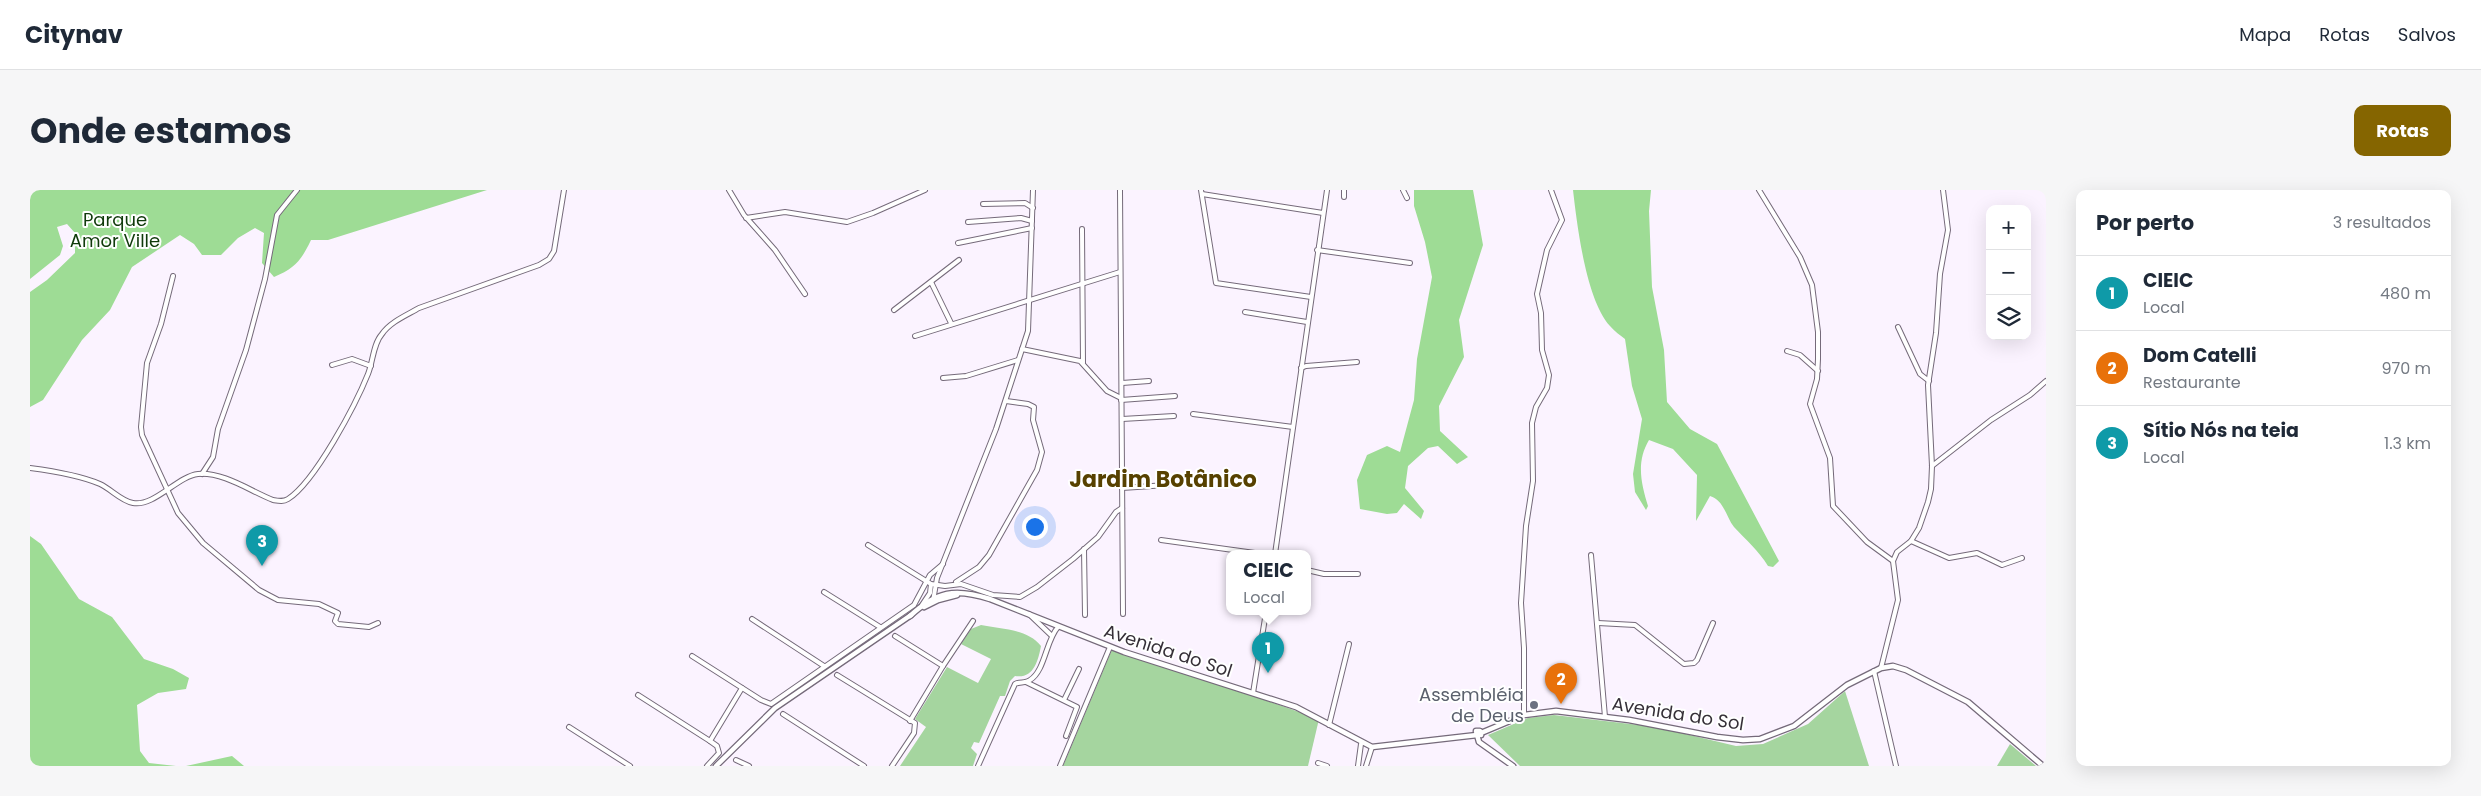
<!DOCTYPE html>
<html lang="pt">
<head>
<meta charset="utf-8">
<style>
  :root { --surface:#fff; --page:#f6f6f7; --text:#1f2937; --muted:#747a83; --line:#e0e1e3; --accent:#856500 }
  body { margin:0; font-family:Poppins,sans-serif; background:var(--page); color:var(--text) }
  .controls { position:absolute; right:15px; top:15px; display:grid; overflow:hidden; border-radius:10px; box-shadow:0 5px 20px #0002 }
  .controls button { width:45px; height:45px; display:grid; place-items:center; padding:0; border:0; border-bottom:1px solid var(--line); background:var(--surface); color:var(--text); font:25px sans-serif }
  .you { position:absolute; left:1004px; top:336px; width:18px; height:18px; margin:-12px; border:4px solid #fff; border-radius:50%; background:#1a73e8; box-shadow:0 0 0 8px #1a73e833 }
  .badge { display:grid; place-items:center; width:32px; height:32px; border-radius:50%; background:var(--accent); color:#fff; font-size:16px; font-weight:700 }
  .pin { position:absolute; translate:-50% -41px; filter:drop-shadow(0 1px 2px #0008) }
  .pin::after { content:''; position:absolute; top:26px; width:18px; height:15px; background:inherit; clip-path:polygon(0 0,100% 0,50% 100%) }
  .popup { position:absolute; left:1196px; top:360px; width:85px; height:65px; box-sizing:border-box; display:grid; place-content:center; border-radius:10px; background:var(--surface); filter:drop-shadow(0 1px 4px #0005); font-size:16px; white-space:nowrap; color:var(--muted) }
  .popup b { font-size:19px; color:var(--text) }
  .popup::after { content:''; position:absolute; left:50%; top:100%; margin-left:-10px; border:10px solid transparent; border-top-color:var(--surface) }
  .list { margin:0; padding:0; list-style:none }
  h2 { display:flex; justify-content:space-between; align-items:center; height:65px; margin:0; padding:0 20px; font-size:21px }
  h2 small { font-size:16px; font-weight:400; color:var(--muted) }
  .list li { display:grid; grid-template-columns:32px 1fr auto; gap:15px; align-items:center; box-sizing:border-box; height:75px; padding:0 20px; border-top:1px solid var(--line) }
  .list b { display:block; font-size:19px; white-space:nowrap }
  .list p { margin:0; font-size:16px; white-space:nowrap; color:var(--muted) }
  .list em { font-size:16px; font-style:normal; color:var(--muted) }
  .icon { flex:none; width:28px; height:28px; fill:none; stroke:currentColor; stroke-width:2; stroke-linecap:round; stroke-linejoin:round }
  .map { position:relative; flex:none; width:2016px; height:576px; overflow:hidden; border-radius:10px }
  header { display:flex; align-items:center; gap:30px; box-sizing:border-box; height:70px; padding:0 25px; background:var(--surface); border-bottom:1px solid var(--line) }
  header strong { font-size:24px }
  nav { display:flex; gap:28px; margin-inline-start:auto; font-size:18px }
  .intro { display:flex; align-items:center; justify-content:space-between; box-sizing:border-box; height:120px; padding:0 30px }
  h1 { margin:0; font-size:35px }
  .button { padding:12px 22px; border-radius:10px; background:var(--accent); color:#fff; font-size:18px; font-weight:700 }
  main { display:flex; gap:30px; padding:0 30px }
  aside { flex:1; background:var(--surface); border-radius:10px; box-shadow:0 5px 20px #0002 }
  .map>svg:first-child { display:block }
  .green { fill:#a5d59f }
  .forest { fill:#9edc95 }
  .lines { fill:none; stroke-linecap:round; stroke-linejoin:round }
  .minor-casing { stroke:#756a7a; stroke-width:6 }
  .tertiary-casing { stroke:#756a7a; stroke-width:7 }
  .minor { stroke:#fff; stroke-width:4 }
  .tertiary { stroke:#fff; stroke-width:4.5 }
  .worship-dot { fill:#6b7280; stroke:#fff; stroke-width:2 }
  .labels { text-anchor:middle; stroke-width:4; stroke-linejoin:round; paint-order:stroke }
  .park-label { font-size:18px; fill:#103a0b; stroke:#fff }
  .street-label { font-size:18px; fill:#363038; stroke:#fff }
  .worship-label { font-size:18px; fill:#5b616d; stroke:#fff; text-anchor:end }
  .district-label { font-size:22px; font-weight:bold; fill:#574100; stroke:#fff }
</style>
</head>
<body>
<header>
<strong>Citynav</strong>
<nav><a>Mapa</a><a>Rotas</a><a>Salvos</a></nav>
</header>
<div class="intro"><h1>Onde estamos</h1><a class="button">Rotas</a></div>
<main>
<div class="map">
<svg width="2016" height="576" viewBox="0 0 2016 576">
  <rect width="100%" height="100%" fill="#fbf3ff"/>
  <g class="green">
    <path d="M 951,435 C 971,439 998,439 1011,456 C 1008,472 1003,489 985,486 L 980,491 L 975,506 L 970,506 L 949,553 L 944,552 L 941,558 L 947,564 L 943,576 L 870,576 L 896,537 L 885,529 L 917,477 L 948,493 L 961,469 L 931,454 L 941,439 Z"/>
    <path d="M 1083,457 L 1289,529 L 1278,576 L 1033,576 Z"/>
    <path d="M 1815,501 L 1839,576 L 1490,576 L 1458,545 L 1498,528 L 1524,525 L 1626,537 L 1706,556 L 1733,554 L 1778,534 Z"/>
    <path d="M 1980,554 L 2006,576 L 1967,576 Z"/>
  </g>
  <g class="forest">
    <path d="M 0,0 L 457,0 L 298,50 L 281,50 C 271,71 265,78 244,87 L 232,73 L 234,43 L 225,38 L 208,48 L 191,65 L 172,65 L 164,54 L 150,45 L 102,77 L 80,120 L 52,150 L 13,210 L 0,217 L 0,102 L 17,90 L 45,63 L 45,43 L 37,34 L 27,37 L 33,56 L 30,65 L 0,89 Z"/>
    <path d="M 1384,0 L 1443,0 L 1453,55 L 1429,130 L 1434,167 L 1409,216 L 1410,241 L 1438,267 L 1427,274 L 1408,256 L 1398,258 L 1378,276 L 1375,298 L 1394,321 L 1391,329 L 1374,314 L 1367,323 L 1357,324 L 1330,319 L 1327,290 L 1337,265 L 1357,256 L 1370,262 L 1384,210 L 1387,169 L 1402,87 L 1395,52 L 1384,16 Z"/>
    <path d="M 1543,0 L 1621,0 L 1619,21 L 1622,97 L 1634,160 L 1637,212 L 1660,239 L 1687,254 L 1749,371 L 1743,377 L 1738,376 C 1729,361 1716,350 1704,337 C 1696,327 1694,310 1680,306 L 1666,331 L 1667,285 L 1643,259 L 1619,250 C 1606,272 1611,293 1618,316 L 1616,320 L 1605,302 L 1603,284 L 1612,229 L 1602,196 L 1595,149 C 1590,145 1584,141 1580,136 C 1556,110 1547,35 1543,0 Z"/>
    <path d="M 0,346 L 11,354 L 49,409 L 82,427 L 114,469 L 143,479 L 159,488 L 156,499 L 128,503 L 107,515 L 110,561 L 119,573 L 146,576 L 0,576 Z"/>
    <path d="M 202,566 L 214,576 L 156,576 Z"/>
  </g>
  <g class="lines">
    <g class="minor-casing">
      <g id="minor">
        <path d="M 699,0 L 714,25 L 745,60 L 775,104"/>
        <path d="M 1090,0 L 1093,424"/>
        <path d="M 1171,0 L 1186,93 L 1281,107"/>
        <path d="M 1373,0 L 1377,8"/>
        <path d="M 1729,0 L 1770,67 L 1782,95 L 1788,142 L 1788,169 L 1787,189 L 1780,214 L 1800,268 L 1803,316 L 1837,352 L 1863,371"/>
        <path d="M 1172,4 L 1293,23"/>
        <path d="M 1314,7 L 1314,0"/>
        <path d="M 953,14 L 995,13 L 1003,18"/>
        <path d="M 716,28 L 755,22 L 817,32 L 843,23 L 895,0"/>
        <path d="M 938,32 L 991,28 L 1002,31"/>
        <path d="M 1052,39 L 1053,173"/>
        <path d="M 928,53 L 1002,38"/>
        <path d="M 1287,60 L 1380,73"/>
        <path d="M 143,86 L 131,134 L 117,173 L 111,237 L 112,245 L 148,323 L 173,353 L 229,400 L 248,410 L 289,414 L 308,423 L 305,431 L 308,434 L 339,437 L 348,433"/>
        <path d="M 901,92 L 921,133"/>
        <path d="M 864,120 L 929,70"/>
        <path d="M 1215,122 L 1277,132"/>
        <path d="M 1868,137 L 1890,184 L 1899,191"/>
        <path d="M 885,146 L 1090,82"/>
        <path d="M 992,159 L 1050,171 L 1077,201 L 1091,208"/>
        <path d="M 1757,161 L 1770,165 L 1788,181"/>
        <path d="M 302,175 L 322,169 L 341,176"/>
        <path d="M 1271,178 L 1276,176 L 1327,172"/>
        <path d="M 913,188 L 936,186 L 988,170"/>
        <path d="M 1092,193 L 1119,191"/>
        <path d="M 1091,210 L 1145,206"/>
        <path d="M 1163,224 L 1263,237"/>
        <path d="M 1092,229 L 1144,226"/>
        <path d="M 1902,276 L 1961,230 L 2000,205 L 2016,191"/>
        <path d="M 0,278 C 23,281 49,285 70,294 C 81,299 91,311 103,313 C 124,317 148,286 168,284 C 194,282 220,301 243,310 C 249,311 253,312 258,309 C 285,292 326,214 338,184 C 343,172 343,154 352,144 C 360,132 377,125 389,118 L 509,75 L 519,69 L 524,61 L 534,0"/>
        <path d="M 172,284 L 183,267 L 188,239 L 216,160 L 235,89 L 247,25 L 267,0"/>
        <path d="M 1092,298 L 1137,295"/>
        <path d="M 1131,350 L 1232,364"/>
        <path d="M 1881,351 L 1919,368 L 1947,363 L 1972,375 L 1992,368"/>
        <path d="M 838,355 L 901,394 L 915,396 L 931,394 L 963,405 L 990,407 L 1007,397 L 1043,369 L 1068,347 L 1086,322 L 1092,318"/>
        <path d="M 1054,359 L 1055,425"/>
        <path d="M 1245,364 L 1297,0"/>
        <path d="M 1561,365 L 1575,527"/>
        <path d="M 1277,380 L 1294,384 L 1328,384"/>
        <path d="M 926,392 L 949,377 L 959,365 L 1007,280 L 1012,262 L 1003,230 L 1004,217 L 998,214 L 976,211"/>
        <path d="M 794,402 L 850,437"/>
        <path d="M 903,411 L 907,388 L 966,239 L 998,141 L 1003,0"/>
        <path d="M 892,415 L 900,403 L 901,394"/>
        <path d="M 999,424 L 1021,445"/>
        <path d="M 722,429 L 794,476"/>
        <path d="M 1568,433 L 1605,435 L 1654,474 L 1664,473 L 1667,470 L 1683,433"/>
        <path d="M 865,446 L 913,476"/>
        <path d="M 662,466 L 731,510 L 741,514 L 884,415 L 900,385 L 913,374"/>
        <path d="M 1851,478 L 1868,410 L 1863,371 L 1867,362 L 1881,351 L 1889,338 L 1898,312 L 1901,299 L 1902,276 L 1898,195 L 1906,143 L 1910,84 L 1918,40 L 1913,0"/>
        <path d="M 1844,481 L 1866,576"/>
        <path d="M 807,485 L 885,533 L 884,543 L 862,576"/>
        <path d="M 996,492 L 1047,517 L 1036,546"/>
        <path d="M 1223,503 L 1236,422"/>
        <path d="M 608,505 L 680,551"/>
        <path d="M 1034,510 L 1049,479"/>
        <path d="M 753,524 L 834,576"/>
        <path d="M 1494,525 L 1494,458 L 1491,413 L 1496,336 L 1503,291 L 1502,233 L 1506,217 L 1517,198 L 1519,185 L 1512,160 L 1511,123 L 1507,104 L 1517,60 L 1532,30 L 1521,0"/>
        <path d="M 880,531 L 913,476 L 943,431"/>
        <path d="M 1299,535 L 1319,454"/>
        <path d="M 539,537 L 600,576"/>
        <path d="M 706,570 L 719,576"/>
        <path d="M 1288,573 L 1297,576"/>
        <path d="M 677,576 L 689,563 L 687,556 L 680,551 L 712,498"/>
        <path d="M 948,576 L 985,494 C 990,491 995,494 1000,490 C 1015,481 1016,450 1028,437"/>
        <path d="M 1030,576 L 1080,457"/>
        <path d="M 1328,576 L 1331,554"/>
        <path d="M 1336,576 L 1342,557"/>
      </g>
    </g>
    <g class="tertiary-casing">
      <g id="tertiary">
        <path d="M 894,417 L 908,410 L 927,405"/>
        <path d="M 880,426 C 907,401 925,398 960,409 L 1094,462 L 1266,517 L 1342,557 L 1447,545"/>
        <path d="M 1451,543 L 1494,525 L 1526,521 L 1599,530 L 1687,547 L 1713,550 L 1730,549 L 1764,536 L 1817,495 L 1851,478 L 1863,476 L 1876,480 L 1938,512 L 2013,576"/>
        <path d="M 1451,545 L 1450,541 L 1446,541 L 1449,552 L 1483,576"/>
        <path d="M 686,576 L 745,518 L 881,425"/>
      </g>
    </g>
    <use href="#minor" class="minor"/>
    <use href="#tertiary" class="tertiary"/>
  </g>
  <circle class="worship-dot" cx="1504" cy="515" r="5"/>
  <g class="labels">
    <g class="park-label">
      <text x="85" y="36">Parque<tspan x="85" dy="21">Amor Ville</tspan></text>
    </g>
    <g class="street-label">
      <text transform="translate(1138 461) rotate(18)" y="6">Avenida do Sol</text>
      <text transform="translate(1648 524) rotate(9)" y="6">Avenida do Sol</text>
    </g>
    <g class="worship-label">
      <text x="1494" y="511">Assembléia<tspan x="1494" dy="21">de Deus</tspan></text>
    </g>
    <g class="district-label">
      <text x="1133" y="297">Jardim Botânico</text>
    </g>
  </g>
</svg>
<div class="controls">
<button>+</button>
<button>−</button>
<button><svg class="icon" aria-label="layers" viewBox="0 0 24 24"><path d="M12 4l9 5-9 5-9-5zM3 14l9 5 9-5"/></svg></button>
</div>
<div class="you"></div>
<div class="pin badge" style="left:1238px;top:483px;background:#0f9aa8">1</div>
<div class="popup"><b>CIEIC</b>Local</div>
<div class="pin badge" style="left:1531px;top:514px;background:#e8710a">2</div>
<div class="pin badge" style="left:232px;top:376px;background:#0f9aa8">3</div>
</div>
<aside>
<h2>Por perto<small>3 resultados</small></h2>
<ul class="list">
<li><span class="badge" style="background:#0f9aa8">1</span><div><b>CIEIC</b><p>Local</p></div><em>480 m</em></li>
<li><span class="badge" style="background:#e8710a">2</span><div><b>Dom Catelli</b><p>Restaurante</p></div><em>970 m</em></li>
<li><span class="badge" style="background:#0f9aa8">3</span><div><b>Sítio Nós na teia</b><p>Local</p></div><em>1.3 km</em></li>
</ul>
</aside>
</main>
</body>
</html>
